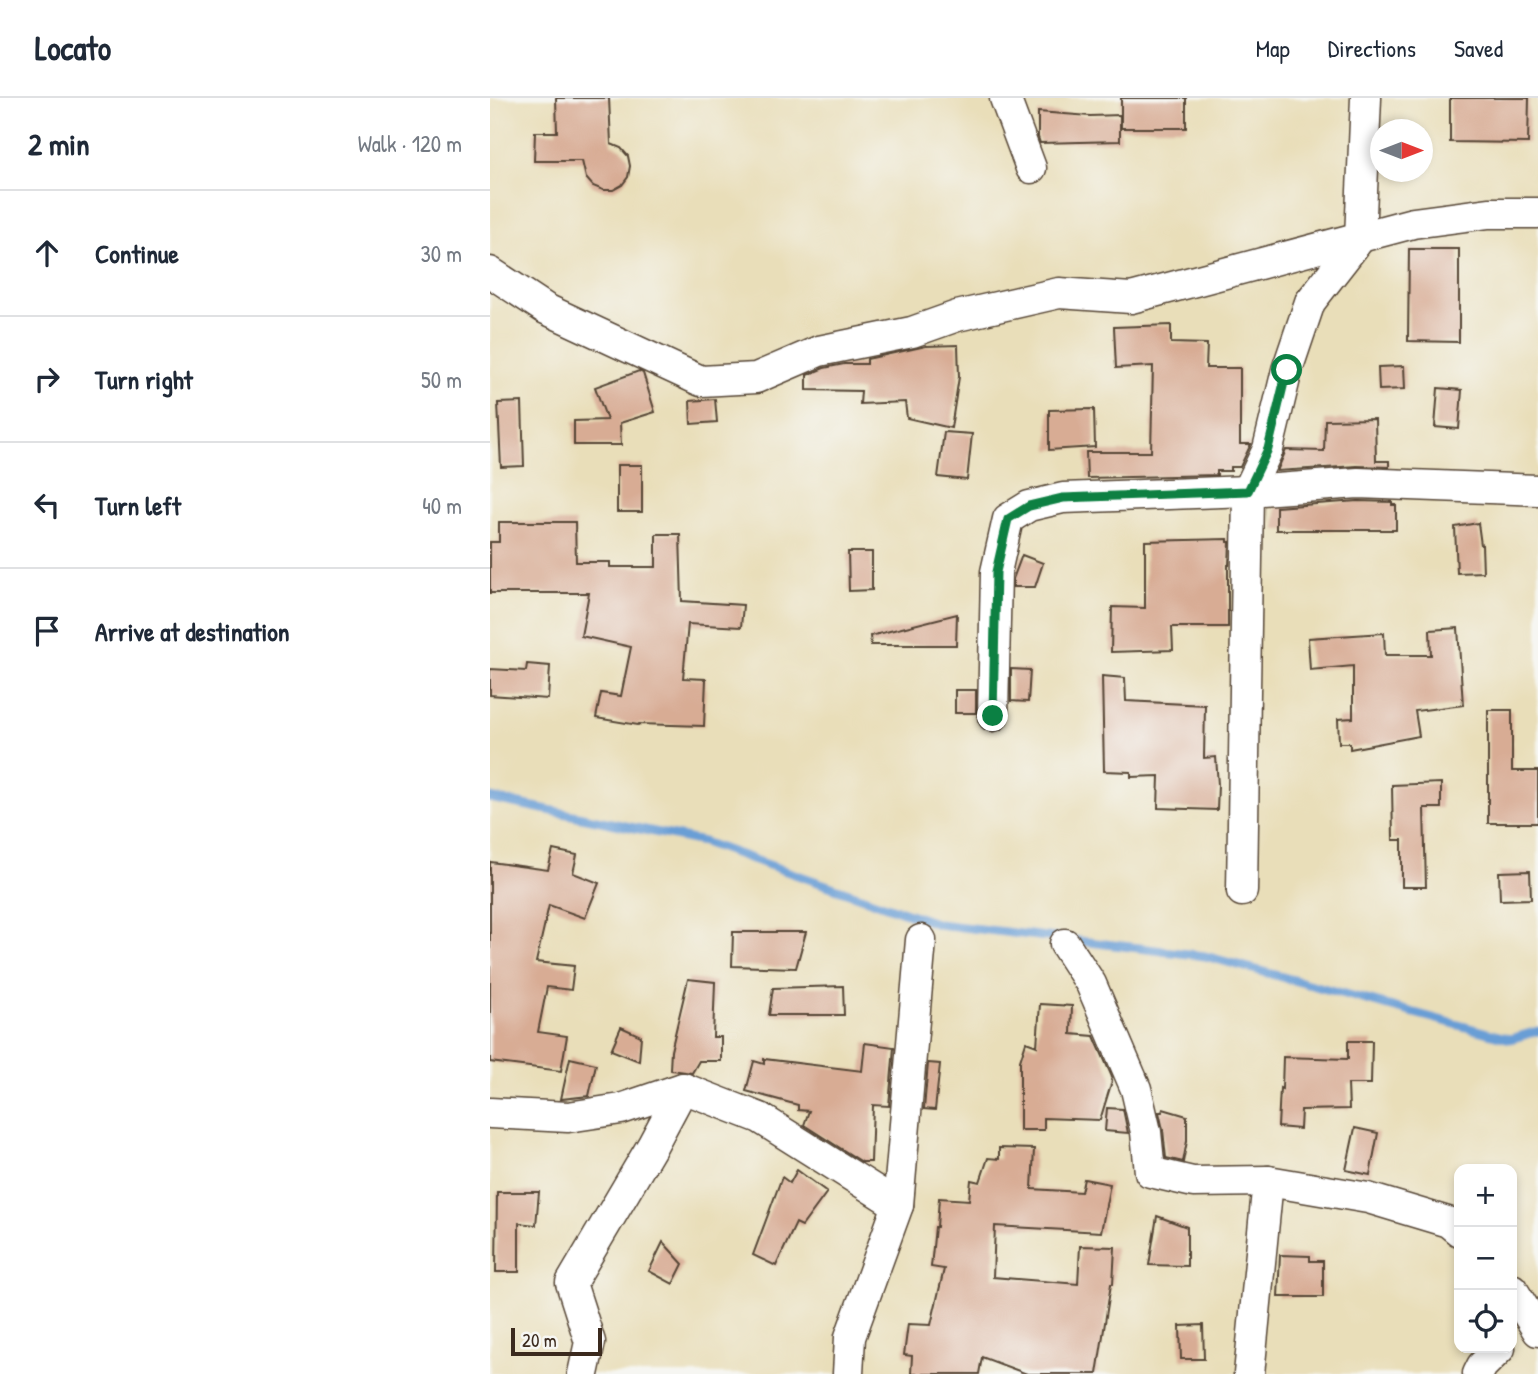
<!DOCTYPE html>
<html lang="en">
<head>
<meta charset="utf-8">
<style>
  :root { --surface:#fff; --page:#f2f2f3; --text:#1f2937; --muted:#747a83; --line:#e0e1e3 }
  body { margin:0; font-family:"Patrick Hand",sans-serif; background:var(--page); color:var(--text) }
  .controls { position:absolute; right:21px; bottom:21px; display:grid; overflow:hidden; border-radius:14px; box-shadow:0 4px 10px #0003 }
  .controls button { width:63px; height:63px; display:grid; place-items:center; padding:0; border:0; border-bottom:2px solid var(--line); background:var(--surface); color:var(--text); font:35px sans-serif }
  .compass { position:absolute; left:880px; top:21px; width:63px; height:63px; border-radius:50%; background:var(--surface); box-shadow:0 4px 10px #0003; rotate:90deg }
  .scale { position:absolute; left:21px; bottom:18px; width:91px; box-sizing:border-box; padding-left:7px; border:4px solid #3b2a1e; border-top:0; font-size:19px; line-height:24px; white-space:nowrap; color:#3b2a1e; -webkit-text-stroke:5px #f6f6f2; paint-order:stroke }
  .stop { position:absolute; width:21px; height:21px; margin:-16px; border:5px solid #0b8043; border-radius:50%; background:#fff }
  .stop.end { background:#0b8043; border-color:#fff; box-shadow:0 2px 7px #0008 }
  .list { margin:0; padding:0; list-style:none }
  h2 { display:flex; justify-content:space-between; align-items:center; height:91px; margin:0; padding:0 28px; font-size:30px }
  h2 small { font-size:23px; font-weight:400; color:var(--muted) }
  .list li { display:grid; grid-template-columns:46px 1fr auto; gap:21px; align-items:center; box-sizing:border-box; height:126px; padding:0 28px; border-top:2px solid var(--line) }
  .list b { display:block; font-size:26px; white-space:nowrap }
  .list em { font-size:23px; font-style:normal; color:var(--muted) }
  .icon { flex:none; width:38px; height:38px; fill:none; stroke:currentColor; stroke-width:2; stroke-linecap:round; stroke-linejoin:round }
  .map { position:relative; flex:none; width:1048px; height:1276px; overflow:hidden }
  header { display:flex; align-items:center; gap:42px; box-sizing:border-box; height:98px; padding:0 35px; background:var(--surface); border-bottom:2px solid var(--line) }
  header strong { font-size:33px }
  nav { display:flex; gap:38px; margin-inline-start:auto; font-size:24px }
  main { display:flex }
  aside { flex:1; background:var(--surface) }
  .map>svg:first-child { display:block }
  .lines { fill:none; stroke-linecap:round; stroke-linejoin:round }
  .stream { stroke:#699ed5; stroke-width:9 }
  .building { fill:#d8ac94 }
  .minor-casing { stroke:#554535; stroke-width:33 }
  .minor { stroke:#fff; stroke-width:30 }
  .route { stroke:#0b8043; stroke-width:9 }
</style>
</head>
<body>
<header>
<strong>Locato</strong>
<nav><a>Map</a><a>Directions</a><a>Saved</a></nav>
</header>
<main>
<aside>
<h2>2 min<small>Walk · 120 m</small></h2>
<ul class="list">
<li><svg class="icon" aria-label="ahead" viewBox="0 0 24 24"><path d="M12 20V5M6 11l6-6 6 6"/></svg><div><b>Continue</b></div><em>30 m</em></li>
<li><svg class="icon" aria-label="right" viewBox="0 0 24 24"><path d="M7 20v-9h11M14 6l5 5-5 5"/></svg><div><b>Turn right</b></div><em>50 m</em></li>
<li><svg class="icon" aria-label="left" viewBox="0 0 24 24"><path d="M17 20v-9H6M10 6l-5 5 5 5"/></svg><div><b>Turn left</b></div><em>40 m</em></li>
<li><svg class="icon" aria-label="arrive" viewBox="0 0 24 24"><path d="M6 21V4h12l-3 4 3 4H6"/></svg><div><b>Arrive at destination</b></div></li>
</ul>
</aside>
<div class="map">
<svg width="1048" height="1276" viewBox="0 0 1048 1276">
  <rect width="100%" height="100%" fill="#f6f6f2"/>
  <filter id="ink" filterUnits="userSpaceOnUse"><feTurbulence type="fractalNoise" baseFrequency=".0143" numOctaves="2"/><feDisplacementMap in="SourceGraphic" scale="14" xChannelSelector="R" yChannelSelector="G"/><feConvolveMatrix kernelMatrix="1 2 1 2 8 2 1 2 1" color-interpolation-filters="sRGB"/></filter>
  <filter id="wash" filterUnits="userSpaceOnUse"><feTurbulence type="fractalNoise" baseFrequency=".00686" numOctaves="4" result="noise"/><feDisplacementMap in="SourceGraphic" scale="28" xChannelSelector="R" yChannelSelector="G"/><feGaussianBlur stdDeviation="1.57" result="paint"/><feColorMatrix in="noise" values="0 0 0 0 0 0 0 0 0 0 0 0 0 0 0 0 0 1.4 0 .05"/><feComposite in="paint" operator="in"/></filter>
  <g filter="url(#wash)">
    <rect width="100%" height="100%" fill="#e9deb9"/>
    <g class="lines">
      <path class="stream" d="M 0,700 L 213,744 L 448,826 L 715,858 L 1020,941 L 1048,933"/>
    </g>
    <g id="blocks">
      <g class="building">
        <path d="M 66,0 L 119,0 L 121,46 L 131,50 L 138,58 L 140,68 L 138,79 L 132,87 L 123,92 L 113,92 L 103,88 L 96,80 L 92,63 L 44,63 L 45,34 L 67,34 Z"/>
        <rect x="631" y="0" width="65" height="30"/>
        <path d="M 960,0 L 1039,0 L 1038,45 L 960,44 Z"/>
        <path d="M 548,14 L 600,18 L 630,17 L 630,43 L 550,45 L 548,39 Z"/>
        <path d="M 919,151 L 969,151 L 969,244 L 918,243 Z"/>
        <path d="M 681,227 L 681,245 L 717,246 L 716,270 L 750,270 L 750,346 L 761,346 L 750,369 L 741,369 L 741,373 L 727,373 L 727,377 L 597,380 L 596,354 L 661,354 L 663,268 L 626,270 L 624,229 Z"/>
        <path d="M 468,247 L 469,279 L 461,330 L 417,320 L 415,304 L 370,306 L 371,293 L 317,292 L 317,277 L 334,270 L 354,266 L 377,266 L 377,261 L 436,248 Z"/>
        <path d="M 914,268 L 915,291 L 889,292 L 888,269 Z"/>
        <path d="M 149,273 L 153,275 L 165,314 L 130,325 L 131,347 L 84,347 L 84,323 L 117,322 L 105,289 Z"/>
        <path d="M 948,290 L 972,292 L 969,331 L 945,329 Z"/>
        <path d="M 225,301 L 227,324 L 201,326 L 200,303 Z"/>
        <path d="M 32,304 L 34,368 L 11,369 L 8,305 Z"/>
        <path d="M 604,311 L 605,349 L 559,352 L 559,312 Z"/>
        <path d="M 885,321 L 886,363 L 899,363 L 899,369 L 867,368 L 787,373 L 796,352 L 834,353 L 835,322 Z"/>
        <path d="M 454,334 L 482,336 L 477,382 L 448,379 Z"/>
        <rect x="127" y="367" width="25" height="47"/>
        <path d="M 868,403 L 902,404 L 902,407 L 906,407 L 906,432 L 786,432 L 786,409 Z"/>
        <path d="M 9,424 L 85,424 L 86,464 L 120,464 L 120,469 L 166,469 L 166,436 L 190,436 L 192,503 L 253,507 L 251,529 L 198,526 L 193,580 L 216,581 L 214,628 L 149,626 L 148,627 L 106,620 L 111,595 L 131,598 L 141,549 L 91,538 L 99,495 L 0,495 L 0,444 L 9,444 Z"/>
        <path d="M 988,425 L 991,447 L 992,447 L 993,474 L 967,475 L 965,429 Z"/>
        <path d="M 738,441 L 738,444 L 740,444 L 739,467 L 738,467 L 738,529 L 682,529 L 683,552 L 621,554 L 622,509 L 655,510 L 655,443 Z"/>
        <path d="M 358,454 L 382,454 L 382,492 L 359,493 Z"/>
        <path d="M 532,457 L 553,465 L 545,489 L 523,489 L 523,481 Z"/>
        <path d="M 467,516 L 466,547 L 381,547 L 380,538 Z"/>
        <path d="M 968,530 L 973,607 L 925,613 L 929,638 L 860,651 L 860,645 L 849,645 L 848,621 L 863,620 L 863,568 L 820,572 L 818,540 L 894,535 L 895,557 L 941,557 L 940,532 Z"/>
        <path d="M 37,566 L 60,568 L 58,601 L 0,597 L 0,571 L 36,573 Z"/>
        <path d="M 521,571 L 540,572 L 538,604 L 521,603 Z"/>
        <path d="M 612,578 L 635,580 L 636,603 L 715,607 L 714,660 L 726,659 L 728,687 L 727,712 L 668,710 L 669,678 L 641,679 L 641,674 L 614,673 Z"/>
        <rect x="465" y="592" width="21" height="23"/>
        <path d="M 998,612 L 1022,612 L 1022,673 L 1048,673 L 1048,725 L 998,725 Z"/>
        <path d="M 951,685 L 951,710 L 934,710 L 936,789 L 912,789 L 912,742 L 903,742 L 902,687 Z"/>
        <path d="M 63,752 L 87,757 L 83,775 L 109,785 L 95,820 L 59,807 L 46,864 L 84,868 L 81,892 L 57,889 L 48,934 L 77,938 L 71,973 L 0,964 L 0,764 L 58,772 Z"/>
        <path d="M 1040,773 L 1041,801 L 1010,802 L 1009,774 Z"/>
        <path d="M 243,834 L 316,834 L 306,870 L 242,868 Z"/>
        <path d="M 198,881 L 225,884 L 223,939 L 231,939 L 231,963 L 209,963 L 202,975 L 180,972 L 181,953 Z"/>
        <path d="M 353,888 L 354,917 L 279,917 L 283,890 Z"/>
        <path d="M 550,906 L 582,908 L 581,936 L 604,938 L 622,979 L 621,982 L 622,983 L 610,1022 L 554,1020 L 554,1032 L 530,1032 L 530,963 L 536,944 L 547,948 Z"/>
        <path d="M 131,929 L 151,938 L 149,963 L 121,952 Z"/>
        <path d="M 858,943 L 882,943 L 881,986 L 858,986 L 859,1011 L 811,1012 L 810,1031 L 788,1029 L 790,990 L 792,991 L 793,959 L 858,961 Z"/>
        <path d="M 375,945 L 404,949 L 399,1008 L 383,1007 L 381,1064 L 372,1064 L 314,1027 L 319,1013 L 308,1012 L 308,1007 L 256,993 L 264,963 L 274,966 L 274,961 L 372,973 Z"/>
        <path d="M 80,960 L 106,966 L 99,998 L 71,1001 Z"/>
        <path d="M 438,965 L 450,966 L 445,1012 L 434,1011 Z"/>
        <path d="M 617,1010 L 633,1011 L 638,1035 L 615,1033 Z"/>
        <path d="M 673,1011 L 697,1018 L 697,1043 L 693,1064 L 676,1060 L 673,1032 L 669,1014 L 672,1014 Z"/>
        <path d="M 865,1030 L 888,1035 L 880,1077 L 856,1072 Z"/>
        <path d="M 509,1050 L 544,1051 L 542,1091 L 591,1094 L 594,1081 L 620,1086 L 611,1134 L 505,1128 L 503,1179 L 588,1186 L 590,1148 L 625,1149 L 623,1186 L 621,1186 L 607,1276 L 537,1276 L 492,1259 L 489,1276 L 421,1276 L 422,1258 L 414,1257 L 418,1226 L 441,1227 L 454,1171 L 441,1169 L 445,1129 L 447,1129 L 449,1100 L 479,1102 L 481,1082 L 490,1084 L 498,1060 L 509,1061 Z"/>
        <path d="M 307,1072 L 337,1094 L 312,1128 L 306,1125 L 286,1168 L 263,1157 L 292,1079 L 300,1085 Z"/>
        <path d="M 7,1094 L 49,1094 L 46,1127 L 29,1125 L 29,1174 L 6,1174 Z"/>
        <path d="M 667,1118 L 697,1129 L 697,1168 L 659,1167 Z"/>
        <path d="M 173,1144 L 193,1166 L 183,1186 L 159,1173 Z"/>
        <path d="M 790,1157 L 820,1158 L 820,1163 L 833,1163 L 833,1199 L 788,1199 Z"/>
        <path d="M 713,1227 L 714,1261 L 691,1261 L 690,1228 Z"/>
      </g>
    </g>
  </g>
  <g filter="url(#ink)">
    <use href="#blocks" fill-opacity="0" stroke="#554535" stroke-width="2"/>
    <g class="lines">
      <g class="minor-casing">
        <g id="minor">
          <path d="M 515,0 L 541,70"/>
          <path d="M 0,174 L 56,211 L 211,283 L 266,280 L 329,253 L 422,234 L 467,218 L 569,195 L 641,200 L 923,125 L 999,115 L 1048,115"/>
          <path d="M 503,618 L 506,474 L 518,421 L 539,408 L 573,400 L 758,393 L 868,385 L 1048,392"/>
          <path d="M 752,793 L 758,393 L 778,351 L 797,272 L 820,204 L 870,140 L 876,0"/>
          <path d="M 575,846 L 601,886 L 646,991 L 656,1034 L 660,1074 L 703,1084 L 778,1083 L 878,1100 L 958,1124 L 969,1133"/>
          <path d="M 0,1015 L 78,1019 L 131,1011 L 193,990 L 270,1020 L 408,1107"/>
          <path d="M 1022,1191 L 1048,1233"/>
          <path d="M 93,1276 L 100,1244 L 81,1185 L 162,1048 L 193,990"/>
          <path d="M 358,1276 L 360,1239 L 408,1107 L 431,842"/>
          <path d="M 759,1276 L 778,1083"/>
          <path d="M 988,1276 L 992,1268 L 1010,1250"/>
        </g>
      </g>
      <use href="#minor" class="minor"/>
    </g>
  </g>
  <g class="lines" filter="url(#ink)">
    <path class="route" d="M 503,618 L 506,474 L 518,421 L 539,408 L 573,400 L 758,393 L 778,351 L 797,272"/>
  </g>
</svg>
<div class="controls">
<button>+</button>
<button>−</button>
<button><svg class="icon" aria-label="locate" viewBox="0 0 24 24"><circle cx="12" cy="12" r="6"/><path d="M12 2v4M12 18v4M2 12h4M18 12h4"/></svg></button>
</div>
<svg class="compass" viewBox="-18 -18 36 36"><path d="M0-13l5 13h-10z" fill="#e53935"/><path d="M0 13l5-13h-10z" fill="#747a83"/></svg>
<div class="scale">20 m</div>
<div class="stop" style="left:797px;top:272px"></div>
<div class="stop end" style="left:503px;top:618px"></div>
</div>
</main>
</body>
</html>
